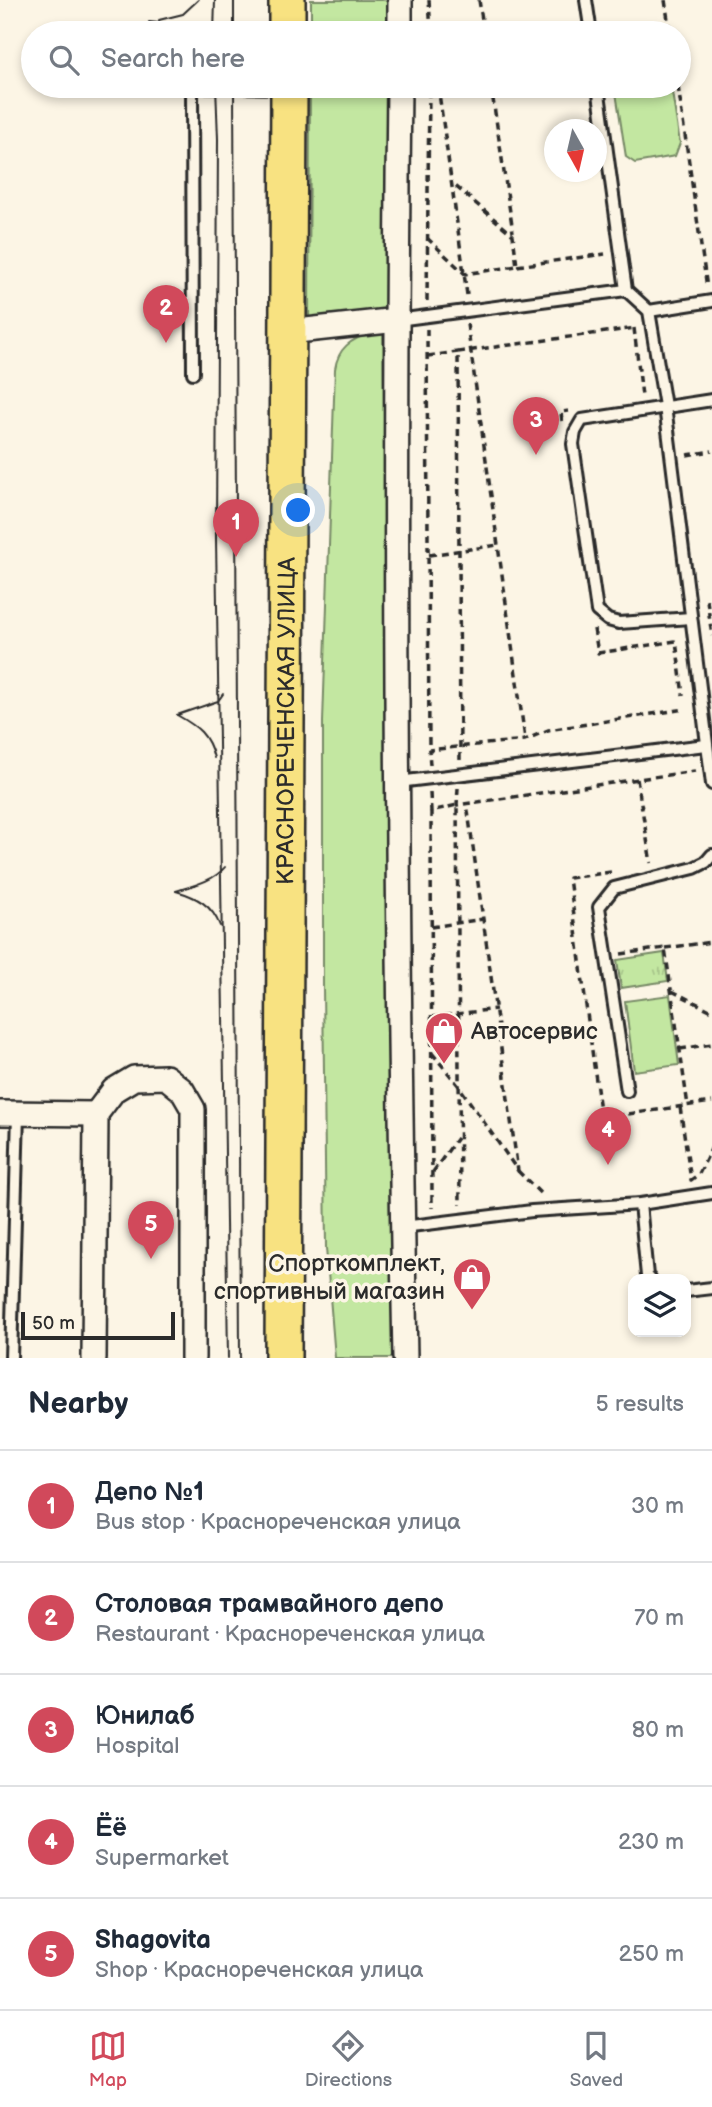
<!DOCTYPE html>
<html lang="en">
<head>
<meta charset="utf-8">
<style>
  :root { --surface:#fff; --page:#f2f2f3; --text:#1f2937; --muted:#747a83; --line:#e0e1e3; --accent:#d1495b }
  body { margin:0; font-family:"Balsamiq Sans",sans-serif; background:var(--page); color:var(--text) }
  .controls { position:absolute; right:21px; bottom:21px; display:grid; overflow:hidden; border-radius:14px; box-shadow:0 4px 10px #0003 }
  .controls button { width:63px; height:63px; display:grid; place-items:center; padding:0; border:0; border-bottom:2px solid var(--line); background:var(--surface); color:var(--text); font:35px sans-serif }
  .compass { position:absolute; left:544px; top:119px; width:63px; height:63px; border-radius:50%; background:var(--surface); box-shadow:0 4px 10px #0003; rotate:172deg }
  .scale { position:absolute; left:21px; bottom:18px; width:154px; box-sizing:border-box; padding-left:7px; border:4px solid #2b2b2b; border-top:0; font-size:19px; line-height:24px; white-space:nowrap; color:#2b2b2b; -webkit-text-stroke:5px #fcf5e5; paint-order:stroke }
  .you { position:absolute; left:299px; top:511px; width:24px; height:24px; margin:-18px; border:5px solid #fff; border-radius:50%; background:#1a73e8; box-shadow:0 0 0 10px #1a73e833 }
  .badge { display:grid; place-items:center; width:46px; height:46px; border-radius:50%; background:var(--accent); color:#fff; font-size:23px; font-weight:700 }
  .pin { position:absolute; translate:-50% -58px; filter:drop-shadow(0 2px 4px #0008) }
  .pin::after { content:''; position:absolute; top:37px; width:24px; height:21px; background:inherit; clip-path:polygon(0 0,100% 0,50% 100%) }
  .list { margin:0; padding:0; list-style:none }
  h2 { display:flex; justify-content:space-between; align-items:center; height:91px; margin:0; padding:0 28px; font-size:30px }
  h2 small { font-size:23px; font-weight:400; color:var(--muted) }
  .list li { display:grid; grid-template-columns:46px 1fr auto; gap:21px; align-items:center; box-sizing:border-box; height:112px; padding:0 28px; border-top:2px solid var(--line) }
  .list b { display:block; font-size:26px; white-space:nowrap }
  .list p { margin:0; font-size:23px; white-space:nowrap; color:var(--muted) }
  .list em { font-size:23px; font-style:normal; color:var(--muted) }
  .icon { flex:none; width:38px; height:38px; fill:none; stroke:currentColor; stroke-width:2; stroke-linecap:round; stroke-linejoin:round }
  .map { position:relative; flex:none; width:712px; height:1358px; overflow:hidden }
  .search { position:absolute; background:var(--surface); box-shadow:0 4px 10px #0003; left:21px; right:21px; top:21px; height:77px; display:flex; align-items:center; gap:18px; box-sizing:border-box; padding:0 24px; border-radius:38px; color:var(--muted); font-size:26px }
  .sheet { height:651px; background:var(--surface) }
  nav { display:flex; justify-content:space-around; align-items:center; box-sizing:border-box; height:98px; border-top:2px solid var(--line); background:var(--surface); font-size:19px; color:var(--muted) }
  nav a { display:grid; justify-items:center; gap:4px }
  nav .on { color:var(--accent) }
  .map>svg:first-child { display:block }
  .grass { fill:#c3e7a1; stroke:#778966; stroke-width:2 }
  .park { fill:url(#park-tufts); stroke:#778966; stroke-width:2 }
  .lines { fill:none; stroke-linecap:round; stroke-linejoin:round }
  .lane-casing { stroke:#2b2b2b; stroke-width:16 }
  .street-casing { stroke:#2b2b2b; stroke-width:28 }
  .primary-casing { stroke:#2b2b2b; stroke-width:40 }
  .path { stroke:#2b2b2b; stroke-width:3.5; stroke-dasharray:7 5; stroke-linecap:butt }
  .lane { stroke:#fcf5e5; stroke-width:10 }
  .street { stroke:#fcf5e5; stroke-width:23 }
  .primary { stroke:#f8e281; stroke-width:35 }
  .tram { stroke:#2b2b2b; stroke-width:2 }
  .labels { text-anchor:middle; stroke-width:7; stroke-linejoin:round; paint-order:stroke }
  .street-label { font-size:24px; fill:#2b2b2b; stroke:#fcf5e5 }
  .poi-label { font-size:24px; fill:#2b2b2b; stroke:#fcf5e5; text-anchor:start }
</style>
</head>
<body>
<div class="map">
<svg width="712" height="1358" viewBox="0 0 712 1358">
  <defs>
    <pattern id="park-tufts" width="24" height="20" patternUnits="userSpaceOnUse" patternTransform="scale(1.75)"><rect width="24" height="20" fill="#c3e7a1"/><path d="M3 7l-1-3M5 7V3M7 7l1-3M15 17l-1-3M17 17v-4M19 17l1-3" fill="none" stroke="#a8c68b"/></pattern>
  </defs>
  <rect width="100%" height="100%" fill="#fcf5e5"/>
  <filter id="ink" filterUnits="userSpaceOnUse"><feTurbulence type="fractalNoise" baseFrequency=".0143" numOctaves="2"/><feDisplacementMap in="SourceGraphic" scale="14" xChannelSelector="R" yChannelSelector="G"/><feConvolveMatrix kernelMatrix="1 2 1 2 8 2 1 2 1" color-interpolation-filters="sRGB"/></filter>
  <g filter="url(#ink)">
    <g class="grass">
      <path d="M 311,0 L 397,0 L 396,33 L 311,33 Z"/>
      <path d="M 310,86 L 396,86 L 394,296 L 385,310 L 309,318 Z"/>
      <path d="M 615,86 L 671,86 L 680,143 L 675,156 L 635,163 L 626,157 Z"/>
      <path d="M 371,333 L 383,333 L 395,1358 L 335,1358 L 326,1248 L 323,986 L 323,722 L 335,369 C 338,348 351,339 371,333 Z"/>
      <path d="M 670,995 L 679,1065 L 634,1071 L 625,1001 Z"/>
    </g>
    <path class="park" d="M 664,953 L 668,981 L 621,988 L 617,960 Z"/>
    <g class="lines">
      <g class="lane-casing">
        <g id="lane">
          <path d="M 586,0 L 591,33"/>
          <path d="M 598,86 L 626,290 L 649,311 L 665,406 L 712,784"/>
          <path d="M 649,311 L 712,301"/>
          <path d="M 397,320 L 626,290"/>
          <path d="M 193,373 L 192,86 L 286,88"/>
          <path d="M 691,618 L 619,623 L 608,620 L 597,611 L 573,444 L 575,432 L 582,420 L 712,400"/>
          <path d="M 398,782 L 706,745"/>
          <path d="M 627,1091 L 599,907 L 614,888 L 694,868 L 706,862 L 712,855"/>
          <path d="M 640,1204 L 647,1276 L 650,1279"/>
          <path d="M 403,1227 L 532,1211 L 640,1204 L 712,1193"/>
          <path d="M 686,1291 L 712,1288"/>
          <path d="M 11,1358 L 18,1114"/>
        </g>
      </g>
      <g class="street-casing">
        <g id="street">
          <path d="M 400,33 L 400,0"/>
          <path d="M 399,86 C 394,510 397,934 405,1358"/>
          <path d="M 288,332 L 397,320"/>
          <path d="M 0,1113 L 96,1114"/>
          <path d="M 94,1358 L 96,1114 L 114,1090 L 134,1078 L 166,1077 L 182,1090 L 193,1109 L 193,1358"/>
        </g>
      </g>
      <g class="primary-casing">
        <g id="primary">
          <path d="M 287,0 L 287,33"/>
          <path id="s1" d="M 283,1358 L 289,86"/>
        </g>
      </g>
      <g class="path">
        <path d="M 429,0 L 431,33"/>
        <path d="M 479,0 L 484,33"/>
        <path d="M 665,0 L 670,33"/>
        <path d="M 463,33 L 483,30"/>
        <path d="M 438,86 L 467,295"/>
        <path d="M 491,86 L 513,232"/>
        <path d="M 678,86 L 707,288"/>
        <path d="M 427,238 L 465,274 L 517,266 L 513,235 L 453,184"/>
        <path d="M 517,266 L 605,254"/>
        <path d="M 427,301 L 429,86"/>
        <path d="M 467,324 L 525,739"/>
        <path d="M 634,328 L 642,396"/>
        <path d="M 427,329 L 429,750"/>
        <path d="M 428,356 L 458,352"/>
        <path d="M 562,421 L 561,412 L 569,411"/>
        <path d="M 687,455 L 712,451"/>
        <path d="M 429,555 L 498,545"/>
        <path d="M 707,600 L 712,636"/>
        <path d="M 594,629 L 598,653 L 676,641 L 683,695"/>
        <path d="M 460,760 L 458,352 L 636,328"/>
        <path d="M 430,765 L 429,750 L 525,740 L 548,730 L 685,709"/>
        <path d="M 637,779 L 651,863"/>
        <path d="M 458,788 L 457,805 L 695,771"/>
        <path d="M 430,793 L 431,811 L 457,805 L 460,1205"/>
        <path d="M 431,811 L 432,1208"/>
        <path d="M 611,872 L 569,878 L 601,1118 L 712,1102"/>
        <path d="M 431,927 L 483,919"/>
        <path d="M 665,948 L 712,942"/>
        <path d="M 621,954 L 665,948 L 688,1106"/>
        <path d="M 672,991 L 712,1011"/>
        <path d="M 432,1017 L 496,1009"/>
        <path d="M 680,1049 L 712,1044"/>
        <path d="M 432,1053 L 458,1085 L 518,1171 L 467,804"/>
        <path d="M 680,1107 L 691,1180 L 699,1174 L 712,1147"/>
        <path d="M 518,1171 L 541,1194"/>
        <path d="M 433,1172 L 457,1138"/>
      </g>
      <use href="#lane" class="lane"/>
      <use href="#street" class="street"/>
      <use href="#primary" class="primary"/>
      <g class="tram">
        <path d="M 234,0 L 234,33"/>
        <path d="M 159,20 L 183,14 L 198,0"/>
        <path d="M 149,22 L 184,26 L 208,33"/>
        <path d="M 214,33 L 215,0"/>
        <path d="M 216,86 L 218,139 L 216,538 L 228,1358"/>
        <path d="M 234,86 L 240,1358"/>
        <path d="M 177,715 L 218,701 L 223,694"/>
        <path d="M 177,715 C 198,727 208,734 214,758"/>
        <path d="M 176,891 C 192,886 214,881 225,867"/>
        <path d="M 176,891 C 197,897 212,905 220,926"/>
      </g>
    </g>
  </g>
  <defs>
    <g id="shop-pin" transform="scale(2.0125)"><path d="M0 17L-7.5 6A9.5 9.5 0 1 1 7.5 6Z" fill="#d1495b" stroke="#fcf5e5"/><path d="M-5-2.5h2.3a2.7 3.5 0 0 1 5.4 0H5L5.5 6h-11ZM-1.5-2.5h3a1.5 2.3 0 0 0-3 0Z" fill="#fff"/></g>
  </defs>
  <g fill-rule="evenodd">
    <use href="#shop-pin" x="444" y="1031"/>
    <use href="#shop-pin" x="472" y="1277"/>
  </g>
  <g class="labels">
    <g class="street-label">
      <text dy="8" stroke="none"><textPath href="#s1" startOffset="637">КРАСНОРЕЧЕНСКАЯ УЛИЦА</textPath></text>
    </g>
    <g class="poi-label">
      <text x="471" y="1039">Автосервис</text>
      <text x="445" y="1271" text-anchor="end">Спорткомплект,<tspan x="445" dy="28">спортивный магазин</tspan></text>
    </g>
  </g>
</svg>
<div class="controls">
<button><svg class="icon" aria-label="layers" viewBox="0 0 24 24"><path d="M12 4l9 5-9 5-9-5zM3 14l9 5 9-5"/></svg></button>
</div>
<svg class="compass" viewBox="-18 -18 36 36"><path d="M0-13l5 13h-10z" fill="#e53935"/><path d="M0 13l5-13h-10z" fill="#747a83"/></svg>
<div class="scale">50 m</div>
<div class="you"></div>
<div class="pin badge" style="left:236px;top:557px">1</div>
<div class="pin badge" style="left:166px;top:343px">2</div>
<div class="pin badge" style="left:536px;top:455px">3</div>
<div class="pin badge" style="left:608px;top:1165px">4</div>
<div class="pin badge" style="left:151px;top:1259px">5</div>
<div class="search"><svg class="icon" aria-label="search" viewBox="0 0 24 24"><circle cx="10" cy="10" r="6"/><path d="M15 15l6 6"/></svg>Search here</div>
</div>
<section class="sheet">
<h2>Nearby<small>5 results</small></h2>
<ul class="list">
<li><span class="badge">1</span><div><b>Депо №1</b><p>Bus stop · Краснореченская улица</p></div><em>30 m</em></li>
<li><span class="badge">2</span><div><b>Столовая трамвайного депо</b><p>Restaurant · Краснореченская улица</p></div><em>70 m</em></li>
<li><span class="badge">3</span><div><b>Юнилаб</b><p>Hospital</p></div><em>80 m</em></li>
<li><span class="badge">4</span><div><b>Ёё</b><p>Supermarket</p></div><em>230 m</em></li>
<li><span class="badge">5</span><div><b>Shagovita</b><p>Shop · Краснореченская улица</p></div><em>250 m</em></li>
</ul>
</section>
<nav>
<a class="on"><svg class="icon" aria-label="map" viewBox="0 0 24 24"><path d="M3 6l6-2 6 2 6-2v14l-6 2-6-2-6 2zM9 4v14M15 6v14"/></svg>Map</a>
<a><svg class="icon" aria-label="directions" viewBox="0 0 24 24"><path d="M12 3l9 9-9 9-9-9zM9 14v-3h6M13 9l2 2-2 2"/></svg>Directions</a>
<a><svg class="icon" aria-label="saved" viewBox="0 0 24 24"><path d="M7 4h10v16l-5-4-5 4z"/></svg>Saved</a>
</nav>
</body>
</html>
